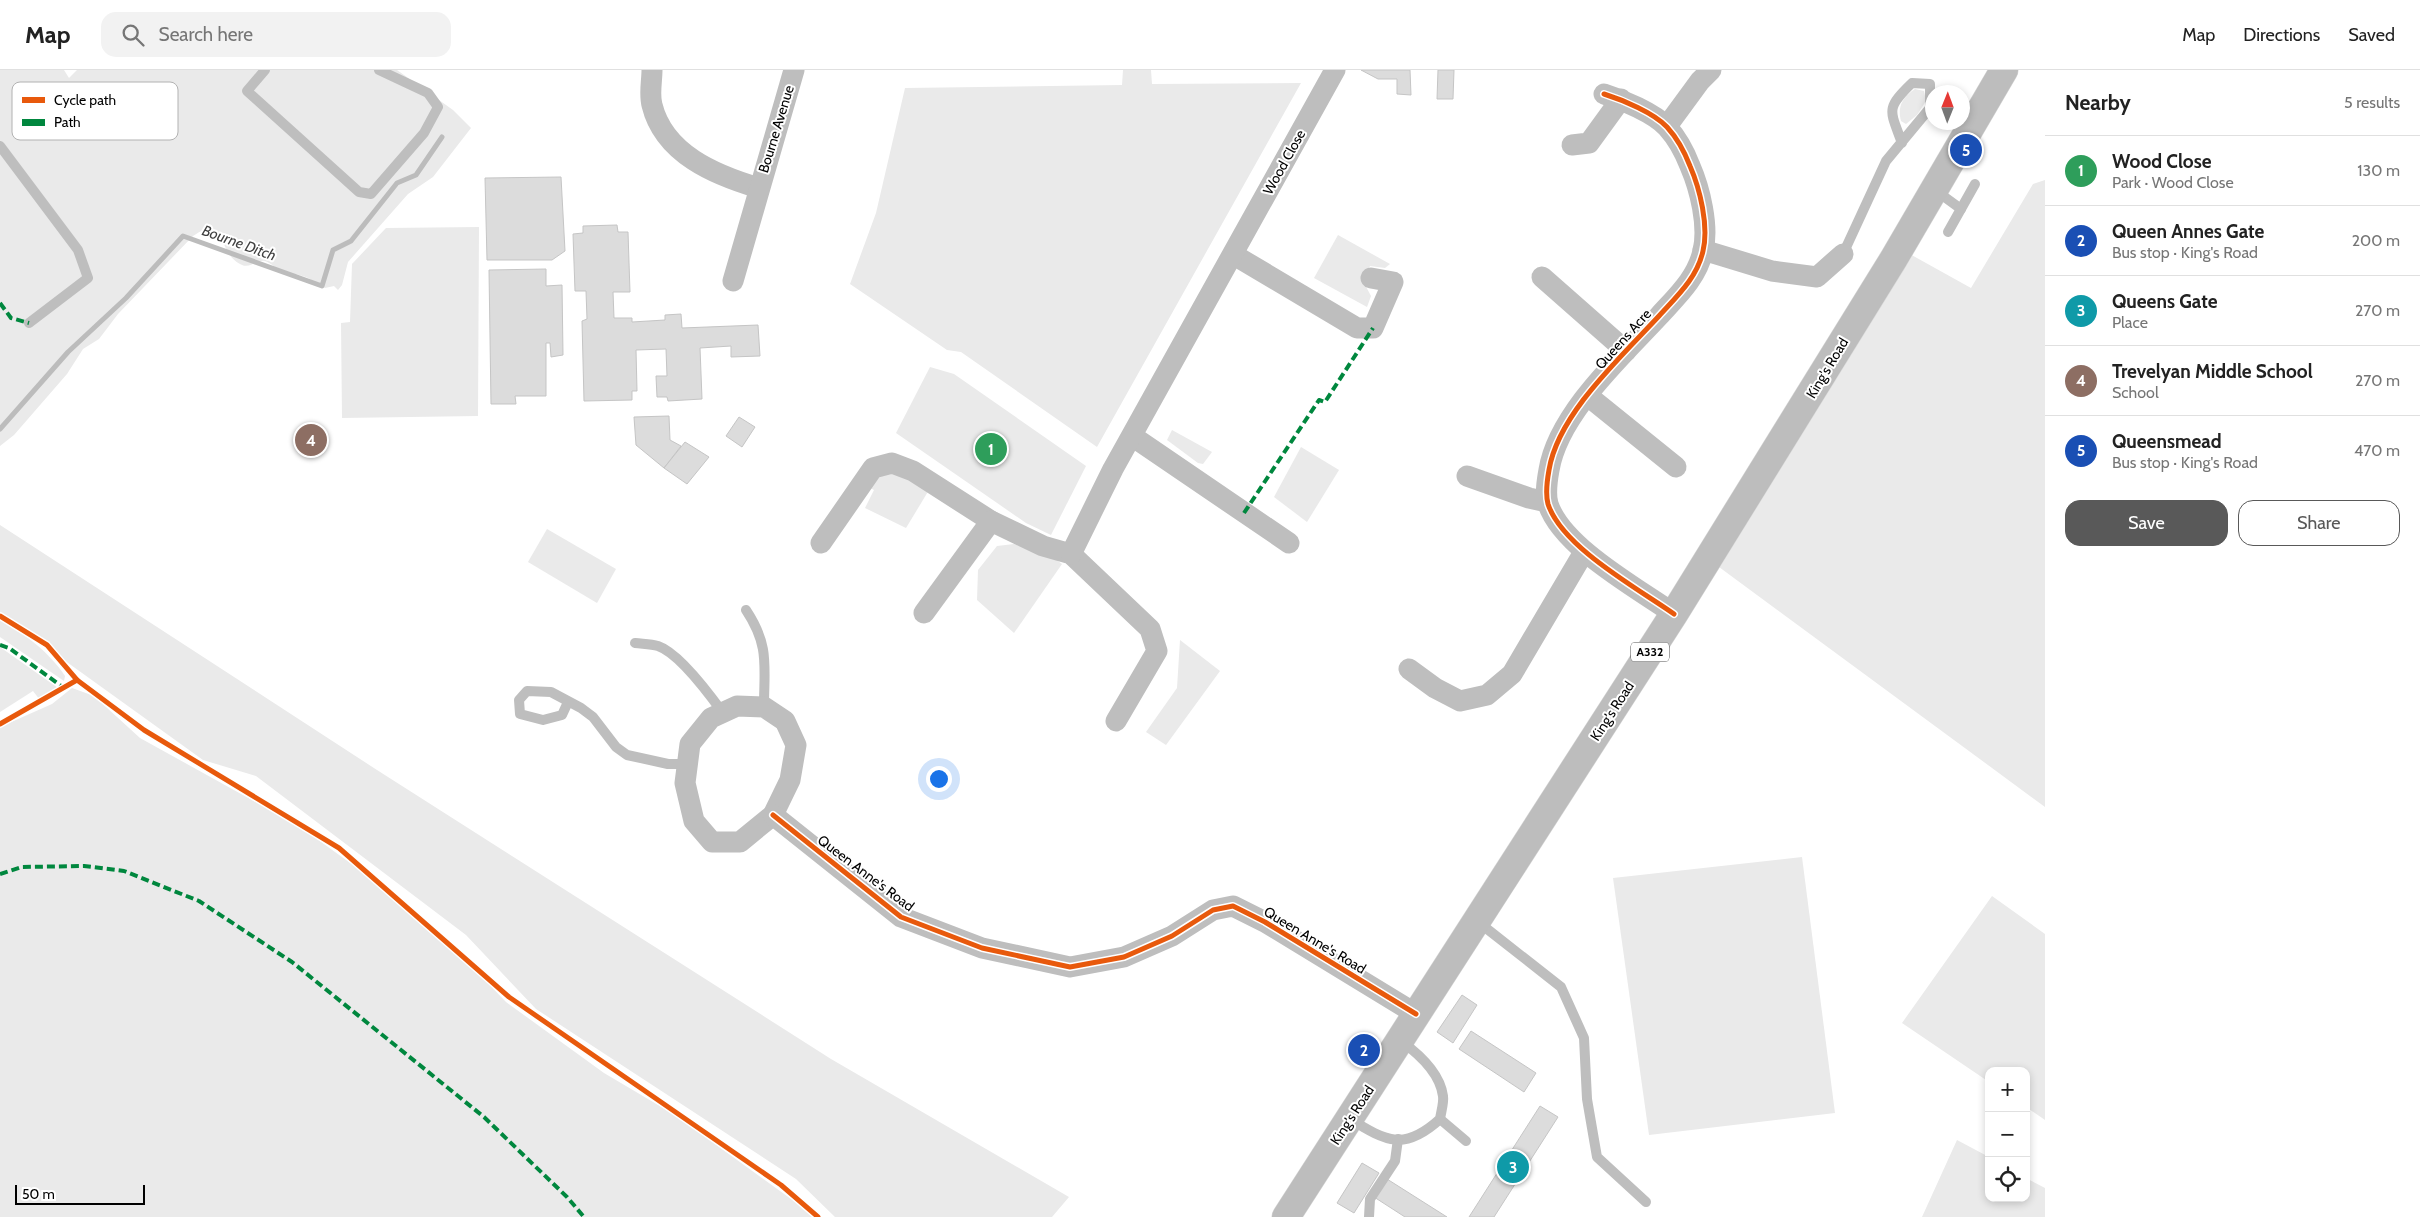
<!DOCTYPE html>
<html lang="en">
<head>
<meta charset="utf-8">
<style>
  :root { --surface:#fff; --page:#f2f2f2; --text:#222; --muted:#767676; --line:#e0e0e0; --accent:#595959 }
  body { margin:0; font-family:Cabin,sans-serif; background:var(--page); color:var(--text) }
  .controls { position:absolute; right:15px; bottom:15px; display:grid; overflow:hidden; border-radius:10px; box-shadow:0 2px 8px #0003 }
  .controls button { width:45px; height:45px; display:grid; place-items:center; padding:0; border:0; border-bottom:1px solid var(--line); background:var(--surface); color:var(--text); font:25px sans-serif }
  .compass { position:absolute; left:1925px; top:15px; width:45px; height:45px; border-radius:50%; background:var(--surface); box-shadow:0 2px 8px #0003; rotate:1deg }
  .scale { position:absolute; left:15px; bottom:12px; width:130px; box-sizing:border-box; padding-left:5px; border:2px solid #000; border-top:0; font-size:14px; line-height:18px; white-space:nowrap; color:#000; -webkit-text-stroke:4px #fff; paint-order:stroke }
  .you { position:absolute; left:938px; top:708px; width:18px; height:18px; margin:-12px; border:4px solid #fff; border-radius:50%; background:#1a73e8; box-shadow:0 0 0 8px #1a73e833 }
  .badge { display:grid; place-items:center; width:32px; height:32px; border-radius:50%; background:var(--accent); color:#fff; font-size:16px; font-weight:700 }
  .pin { position:absolute; translate:-50% -50%; border:2px solid #fff; box-shadow:0 1px 5px #0006 }
  .list { margin:0; padding:0; list-style:none }
  h2 { display:flex; justify-content:space-between; align-items:center; height:65px; margin:0; padding:0 20px; font-size:21px }
  h2 small { font-size:16px; font-weight:400; color:var(--muted) }
  .list li { display:grid; grid-template-columns:32px 1fr auto; gap:15px; align-items:center; box-sizing:border-box; height:70px; padding:0 20px; border-top:1px solid var(--line) }
  .list b { display:block; font-size:19px; white-space:nowrap }
  .list p { margin:0; font-size:16px; white-space:nowrap; color:var(--muted) }
  .list em { font-size:16px; font-style:normal; color:var(--muted) }
  .actions { display:flex; gap:10px; padding:15px 20px }
  .actions a { flex:1; padding:11px 0; border:1px solid var(--accent); border-radius:15px; text-align:center; font-size:18px; color:var(--accent) }
  .actions .main { background:var(--accent); color:#fff }
  .icon { flex:none; width:28px; height:28px; fill:none; stroke:currentColor; stroke-width:2; stroke-linecap:round; stroke-linejoin:round }
  .map { position:relative; flex:none; width:2045px; height:1147px; overflow:hidden }
  header { display:flex; align-items:center; gap:30px; box-sizing:border-box; height:70px; padding:0 25px; background:var(--surface); border-bottom:1px solid var(--line) }
  header strong { font-size:24px }
  nav { display:flex; gap:28px; margin-inline-start:auto; font-size:18px }
  .search { width:350px; height:45px; background:var(--page); display:flex; align-items:center; gap:12px; box-sizing:border-box; padding:0 18px; border-radius:15px; color:var(--muted); font-size:19px }
  main { display:flex }
  aside { flex:1; background:var(--surface) }
  .map>svg:first-child { display:block }
  .green { fill:#eaeaea }
  .lines { fill:none; stroke-linecap:round; stroke-linejoin:round }
  .stream { stroke:#bcbcbc; stroke-width:5 }
  .building { fill:#dcdcdc; stroke:#c5c5c5 }
  .primary-casing { stroke:#dbdbdb; stroke-width:29 }
  .lane { stroke:#bebebe; stroke-width:10 }
  .street { stroke:#bebebe; stroke-width:21 }
  .primary { stroke:#bdbdbd; stroke-width:28 }
  .quiet { stroke:#00873e; stroke-width:4; stroke-dasharray:8 4; stroke-linecap:butt }
  .cycleway-casing { stroke:#fff; stroke-width:8 }
  .cycleway { stroke:#e8590c; stroke-width:5 }
  .labels { text-anchor:middle; stroke-width:4; stroke-linejoin:round; paint-order:stroke }
  .shield { fill:#fff; stroke:#4c4c4c; stroke-width:1 }
  .shield-label { font-size:12px; font-weight:bold; fill:#000 }
  .street-label { font-size:14px; fill:#000; stroke:#fff }
  .water-label { font-size:15px; font-style:italic; fill:#404040; stroke:#fff }
  .key { fill:#fff; stroke:#b2b2b2; stroke-width:1 }
  .key-label { font-size:14px; fill:#000 }
</style>
</head>
<body>
<header>
<strong>Map</strong>
<div class="search"><svg class="icon" aria-label="search" viewBox="0 0 24 24"><circle cx="10" cy="10" r="6"/><path d="M15 15l6 6"/></svg>Search here</div>
<nav><a>Map</a><a>Directions</a><a>Saved</a></nav>
</header>
<main>
<div class="map">
<svg width="2045" height="1147" viewBox="0 0 2045 1147">
  <rect width="100%" height="100%" fill="#fff"/>
  <g class="green">
    <path d="M 0,0 L 64,0 L 69,8 L 77,0 L 397,0 L 453,40 L 471,58 L 433,107 L 408,124 L 348,192 L 342,215 L 338,220 L 334,216 L 325,218 C 319,215 314,211 308,208 C 300,204 290,204 282,201 C 275,199 272,193 265,191 C 256,189 250,200 240,194 C 216,182 228,142 193,166 L 118,244 L 99,269 L 83,279 L 67,304 L 14,365 L 0,376 Z"/>
    <path d="M 1123,0 L 1151,0 L 1152,14 L 1301,13 L 1097,377 L 961,282 L 947,280 L 850,214 L 876,143 L 905,18 L 1122,15 Z"/>
    <path d="M 1915,19 L 1924,21 L 1926,31 L 1917,45 L 1906,54 L 1901,51 C 1897,36 1903,27 1915,19 Z"/>
    <path d="M 2045,110 L 2045,737 L 1719,497 L 1908,183 L 1971,218 L 2033,114 Z"/>
    <path d="M 479,157 L 478,346 L 342,348 L 341,253 L 350,252 L 352,194 L 386,158 Z"/>
    <path d="M 1338,165 L 1390,194 L 1385,198 L 1370,196 L 1363,211 L 1371,226 L 1367,237 L 1314,208 Z"/>
    <path d="M 930,297 L 954,304 L 1086,396 L 1051,465 L 1026,453 L 896,363 Z"/>
    <path d="M 1172,360 L 1212,382 L 1203,394 L 1198,393 L 1167,370 Z"/>
    <path d="M 1301,377 L 1339,400 L 1307,452 L 1274,427 Z"/>
    <path d="M 886,397 L 932,415 L 906,458 L 865,438 L 874,420 L 861,413 Z"/>
    <path d="M 0,455 L 377,700 L 831,989 L 1069,1127 L 1052,1147 L 835,1147 L 796,1109 L 536,939 L 466,865 L 256,706 L 203,690 L 0,544 Z"/>
    <path d="M 547,459 L 616,499 L 597,533 L 528,492 Z"/>
    <path d="M 1014,474 L 1051,486 L 1062,494 L 1014,563 L 977,530 L 978,500 L 997,476 Z"/>
    <path d="M 0,550 C 24,563 50,583 65,606 L 64,611 L 0,567 Z"/>
    <path d="M 1180,570 L 1220,601 L 1166,675 L 1146,662 L 1177,618 Z"/>
    <path d="M 0,577 L 58,618 L 40,630 L 33,621 L 0,642 Z"/>
    <path d="M 72,618 L 94,626 L 140,668 L 299,756 L 371,808 L 456,880 L 506,932 L 604,1003 L 675,1045 L 816,1147 L 0,1147 L 0,657 L 52,634 Z"/>
    <path d="M 1802,787 L 1835,1043 L 1649,1065 L 1613,808 Z"/>
    <path d="M 1992,826 L 2045,864 L 2045,1050 L 2026,1037 L 2026,1001 L 1989,1001 L 1989,1012 L 1902,953 Z"/>
    <path d="M 1957,1070 L 1989,1087 L 1989,1128 L 2026,1128 L 2026,1108 L 2045,1118 L 2045,1147 L 1922,1147 Z"/>
  </g>
  <g class="lines">
    <path class="stream" d="M 0,359 L 68,282 L 126,228 L 183,166 L 322,216 L 333,180 L 351,171 L 397,113 L 416,105 L 442,67"/>
  </g>
  <g class="building">
    <path d="M 1361,0 L 1410,0 L 1411,25 L 1397,24 L 1397,9 L 1378,9 Z"/>
    <path d="M 1438,0 L 1454,0 L 1453,29 L 1437,29 Z"/>
    <path d="M 561,107 L 565,181 L 552,190 L 487,190 L 485,108 Z"/>
    <path d="M 617,155 L 618,162 L 628,162 L 630,222 L 613,222 L 614,248 L 632,248 L 632,252 L 665,250 L 665,245 L 681,244 L 682,258 L 758,255 L 760,286 L 731,287 L 731,276 L 700,278 L 702,329 L 668,331 L 667,327 L 657,327 L 656,306 L 667,306 L 666,279 L 636,280 L 637,321 L 632,321 L 632,330 L 584,331 L 582,251 L 587,249 L 586,221 L 575,221 L 573,164 L 583,163 L 583,156 Z"/>
    <path d="M 546,199 L 546,216 L 562,215 L 563,285 L 551,287 L 550,273 L 546,273 L 546,326 L 515,326 L 516,334 L 491,334 L 489,200 Z"/>
    <path d="M 669,346 L 670,370 L 681,376 L 664,398 L 636,375 L 634,347 Z"/>
    <path d="M 739,347 L 755,357 L 742,377 L 726,366 Z"/>
    <path d="M 685,372 L 709,387 L 687,414 L 664,398 Z"/>
    <path d="M 1462,925 L 1477,935 L 1453,973 L 1437,962 Z"/>
    <path d="M 1471,961 L 1536,1003 L 1524,1022 L 1459,979 Z"/>
    <path d="M 1540,1036 L 1558,1047 L 1494,1147 L 1469,1147 Z"/>
    <path d="M 1362,1093 L 1379,1103 L 1354,1143 L 1337,1133 Z"/>
    <path d="M 1387,1109 L 1447,1147 L 1405,1147 L 1374,1127 Z"/>
  </g>
  <g class="lines">
    <g class="primary-casing">
      <path id="primary" d="M 1286,1147 L 1674,544 L 1893,190 L 2004,0"/>
    </g>
    <g class="lane">
      <path d="M 265,0 L 247,21 L 359,122 L 371,124 L 424,63 L 438,37 L 428,23 L 379,0"/>
      <path d="M 0,76 L 78,180 L 88,208 L 29,253"/>
      <path d="M 1935,120 L 1961,139"/>
      <path d="M 1948,162 L 1975,114"/>
      <path d="M 1843,184 L 1886,91 L 1930,38 L 1930,14 L 1912,13 C 1885,39 1890,40 1902,73"/>
      <path d="M 746,540 C 770,576 764,596 764,637"/>
      <path d="M 635,573 C 643,574 651,574 658,576 C 679,583 710,625 723,643"/>
      <path d="M 568,632 L 562,645 L 543,650 L 520,644 L 519,630 L 527,621 L 551,622 L 581,638 L 593,647 L 616,677 L 627,685 L 668,694 L 688,694"/>
      <path d="M 1477,851 L 1561,917 L 1584,968 L 1587,1029 L 1597,1087 L 1646,1132"/>
      <path d="M 1350,1049 C 1387,1072 1405,1081 1440,1049 C 1441,1042 1444,1033 1443,1026 C 1440,1003 1419,984 1401,971"/>
      <path d="M 1440,1049 L 1466,1071"/>
      <path d="M 1369,1147 L 1370,1129 L 1395,1091 L 1398,1069"/>
    </g>
    <g class="street">
      <path d="M 652,0 C 652,11 649,24 652,35 C 664,84 715,105 759,118"/>
      <path d="M 1604,24 C 1623,30 1654,43 1667,57 C 1677,68 1685,83 1690,96 C 1700,119 1709,156 1703,181 C 1697,208 1677,226 1659,246 C 1621,287 1558,344 1549,400 C 1547,411 1545,423 1548,434 C 1562,477 1637,518 1674,544"/>
      <path d="M 1667,56 L 1700,11 L 1711,0"/>
      <path d="M 1572,75 L 1589,73 L 1621,29"/>
      <path d="M 1703,180 L 1772,201 L 1817,207 L 1843,184"/>
      <path d="M 1234,185 L 1357,258 L 1373,258 L 1393,212 L 1371,208"/>
      <path d="M 1542,207 L 1626,281"/>
      <path d="M 733,211 L 794,0"/>
      <path d="M 1588,326 L 1676,397"/>
      <path d="M 1132,366 L 1289,473"/>
      <path d="M 1467,406 L 1529,428 L 1547,432"/>
      <path d="M 821,473 L 873,398 L 892,393 L 913,401 L 991,451 L 1043,476 L 1071,484 L 1150,559 L 1157,581 L 1116,651"/>
      <path d="M 1071,484 L 1113,399 L 1335,0"/>
      <path d="M 924,543 L 991,451"/>
      <path d="M 1409,599 L 1435,618 L 1460,631 L 1487,625 L 1512,604 L 1584,482"/>
      <path d="M 737,636 L 764,637 L 785,651 L 796,675 L 790,710 L 773,745 L 740,772 L 712,772 L 694,751 L 685,713 L 690,674 L 711,648 Z"/>
      <path d="M 773,745 L 901,847 L 982,878 L 1070,897 L 1124,887 L 1172,866 L 1213,840 L 1233,836 L 1265,852 L 1416,944"/>
    </g>
    <use href="#primary" class="primary"/>
    <g class="quiet">
      <path d="M 0,233 L 11,248 L 29,253"/>
      <path d="M 1244,443 L 1319,330 L 1325,332 L 1373,258"/>
      <path d="M 0,575 L 9,578 L 64,618"/>
      <path d="M 0,804 L 22,797 L 84,796 L 124,801 L 199,831 L 292,892 L 484,1047 L 567,1127 L 584,1147"/>
    </g>
    <g class="cycleway-casing">
      <g id="cycleway">
        <path d="M 1604,24 C 1623,30 1654,43 1667,57 C 1677,68 1685,83 1690,96 C 1700,119 1709,156 1703,181 C 1697,208 1677,226 1659,246 C 1621,287 1558,344 1549,400 C 1547,411 1545,423 1548,434 C 1562,477 1637,518 1674,544"/>
        <path d="M 0,546 L 47,575 L 77,610 L 0,654"/>
        <path d="M 77,610 L 144,660 L 339,778 L 509,927 L 781,1115 L 818,1147"/>
        <path d="M 773,745 L 901,847 L 982,878 L 1070,897 L 1124,887 L 1172,866 L 1213,840 L 1233,836 L 1265,852 L 1416,944"/>
      </g>
    </g>
    <use href="#cycleway" class="cycleway"/>
  </g>
  <g class="labels">
    <rect class="shield" x="1631" y="572.5" width="38" height="19" rx="4"/>
    <g class="shield-label">
      <text x="1650" y="586">A332</text>
    </g>
    <g class="street-label">
      <text transform="translate(776 59) rotate(-73)" y="5">Bourne Avenue</text>
      <text transform="translate(1284 92) rotate(-61)" y="5">Wood Close</text>
      <text transform="translate(1623 269) rotate(-48)" y="5">Queens Acre</text>
      <text transform="translate(1827 298) rotate(-59)" y="5">King's Road</text>
      <text transform="translate(1612 641) rotate(-57)" y="5">King's Road</text>
      <text transform="translate(866 803) rotate(37)" y="5">Queen Anne's Road</text>
      <text transform="translate(1315 870) rotate(31)" y="5">Queen Anne's Road</text>
      <text transform="translate(1352 1045) rotate(-57)" y="5">King's Road</text>
    </g>
    <g class="water-label">
      <text transform="translate(239 173) rotate(20)" y="5">Bourne Ditch</text>
    </g>
  </g>
  <rect x="12" y="12" width="166" height="58" rx="8" class="key"/>
  <rect x="22" y="27" width="23" height="6" fill="#e8590c"/>
  <rect x="22" y="49" width="23" height="7" fill="#00873e"/>
  <g class="key-label">
    <text x="54" y="35">Cycle path</text>
    <text x="54" y="57">Path</text>
  </g>
</svg>
<div class="controls">
<button>+</button>
<button>−</button>
<button><svg class="icon" aria-label="locate" viewBox="0 0 24 24"><circle cx="12" cy="12" r="6"/><path d="M12 2v4M12 18v4M2 12h4M18 12h4"/></svg></button>
</div>
<svg class="compass" viewBox="-18 -18 36 36"><path d="M0-13l5 13h-10z" fill="#e53935"/><path d="M0 13l5-13h-10z" fill="#767676"/></svg>
<div class="scale">50 m</div>
<div class="you"></div>
<div class="pin badge" style="left:991px;top:379px;background:#2e9e5b">1</div>
<div class="pin badge" style="left:1364px;top:980px;background:#1a4fb4">2</div>
<div class="pin badge" style="left:1513px;top:1097px;background:#0f9aa8">3</div>
<div class="pin badge" style="left:311px;top:370px;background:#8d6e63">4</div>
<div class="pin badge" style="left:1966px;top:80px;background:#1a4fb4">5</div>
</div>
<aside>
<h2>Nearby<small>5 results</small></h2>
<ul class="list">
<li><span class="badge" style="background:#2e9e5b">1</span><div><b>Wood Close</b><p>Park · Wood Close</p></div><em>130 m</em></li>
<li><span class="badge" style="background:#1a4fb4">2</span><div><b>Queen Annes Gate</b><p>Bus stop · King's Road</p></div><em>200 m</em></li>
<li><span class="badge" style="background:#0f9aa8">3</span><div><b>Queens Gate</b><p>Place</p></div><em>270 m</em></li>
<li><span class="badge" style="background:#8d6e63">4</span><div><b>Trevelyan Middle School</b><p>School</p></div><em>270 m</em></li>
<li><span class="badge" style="background:#1a4fb4">5</span><div><b>Queensmead</b><p>Bus stop · King's Road</p></div><em>470 m</em></li>
</ul>
<div class="actions"><a class="main">Save</a><a>Share</a></div>
</aside>
</main>
</body>
</html>
